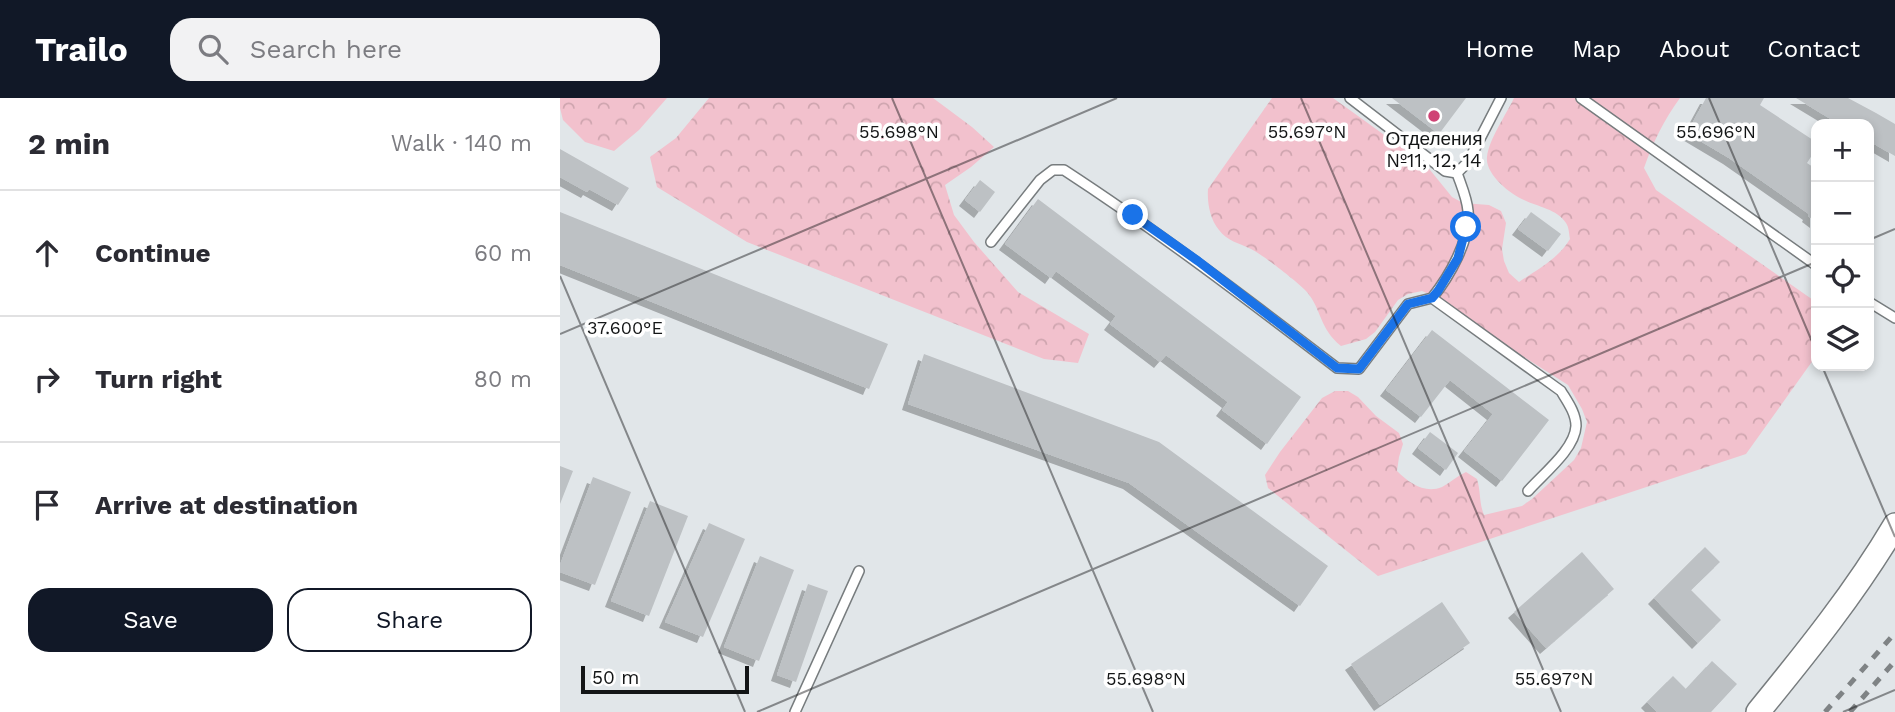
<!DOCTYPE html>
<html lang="en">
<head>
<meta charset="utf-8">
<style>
  :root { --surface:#fff; --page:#f2f2f3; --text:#2b2b33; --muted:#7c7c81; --line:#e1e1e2; --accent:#111827 }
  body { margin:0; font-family:"Work Sans",sans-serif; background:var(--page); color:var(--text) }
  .controls { position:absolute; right:21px; top:21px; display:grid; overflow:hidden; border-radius:14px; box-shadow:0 4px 10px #0003 }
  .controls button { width:63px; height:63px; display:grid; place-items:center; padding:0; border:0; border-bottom:2px solid var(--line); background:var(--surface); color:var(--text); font:35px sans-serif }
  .scale { position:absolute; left:21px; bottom:18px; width:168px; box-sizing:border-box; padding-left:7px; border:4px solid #131516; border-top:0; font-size:19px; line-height:24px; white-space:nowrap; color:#131516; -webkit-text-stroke:5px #fff; paint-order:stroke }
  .stop { position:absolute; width:21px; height:21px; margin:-16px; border:5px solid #1a73e8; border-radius:50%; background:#fff }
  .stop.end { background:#1a73e8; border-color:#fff; box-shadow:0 2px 7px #0008 }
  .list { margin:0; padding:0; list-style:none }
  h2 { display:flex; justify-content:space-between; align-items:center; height:91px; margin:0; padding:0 28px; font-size:30px }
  h2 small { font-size:23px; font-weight:400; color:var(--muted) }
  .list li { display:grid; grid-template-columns:46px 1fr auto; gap:21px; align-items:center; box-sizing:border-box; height:126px; padding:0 28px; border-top:2px solid var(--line) }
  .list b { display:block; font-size:26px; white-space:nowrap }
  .list em { font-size:23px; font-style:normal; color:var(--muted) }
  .actions { display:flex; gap:14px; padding:21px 28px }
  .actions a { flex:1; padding:16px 0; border:2px solid var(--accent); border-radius:21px; text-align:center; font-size:24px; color:var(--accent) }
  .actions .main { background:var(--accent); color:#fff }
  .icon { flex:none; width:38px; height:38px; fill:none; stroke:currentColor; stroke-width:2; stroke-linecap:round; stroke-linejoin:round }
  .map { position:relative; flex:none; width:1335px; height:614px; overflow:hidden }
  header { display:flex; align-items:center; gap:42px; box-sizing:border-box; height:98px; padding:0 35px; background:var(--accent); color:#fff }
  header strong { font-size:33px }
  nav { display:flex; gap:38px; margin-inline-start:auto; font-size:24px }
  .search { width:490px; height:63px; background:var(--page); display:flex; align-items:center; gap:18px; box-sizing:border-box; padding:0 24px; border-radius:21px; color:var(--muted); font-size:26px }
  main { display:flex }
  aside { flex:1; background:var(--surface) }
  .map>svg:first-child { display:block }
  .forest { fill:url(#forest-crowns) }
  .building { fill:#bdc1c4; filter:url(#shadow) }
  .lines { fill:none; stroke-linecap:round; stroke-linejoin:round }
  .service-casing { stroke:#777c7e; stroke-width:12 }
  .tertiary-casing { stroke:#777c7e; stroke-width:26 }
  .service { stroke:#fff; stroke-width:9 }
  .tertiary { stroke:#fff; stroke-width:23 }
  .rail { stroke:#7f8385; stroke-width:5; stroke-dasharray:9 9; stroke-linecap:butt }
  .route { stroke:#1a73e8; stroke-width:9 }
  .ticks { fill:none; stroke:#131516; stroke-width:2; stroke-opacity:0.45 }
  .poi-dot { fill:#cf4375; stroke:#fff; stroke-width:2.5 }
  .labels { text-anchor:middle; stroke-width:7; stroke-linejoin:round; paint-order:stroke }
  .poi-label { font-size:19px; fill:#131516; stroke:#fff }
  .ticks-label { font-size:18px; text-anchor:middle; fill:#131516; stroke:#fff; stroke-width:7; stroke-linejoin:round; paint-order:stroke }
</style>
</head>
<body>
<header>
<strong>Trailo</strong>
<div class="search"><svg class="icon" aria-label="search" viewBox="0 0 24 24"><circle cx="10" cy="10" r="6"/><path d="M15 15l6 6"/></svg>Search here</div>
<nav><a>Home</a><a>Map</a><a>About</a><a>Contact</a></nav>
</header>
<main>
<aside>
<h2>2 min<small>Walk · 140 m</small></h2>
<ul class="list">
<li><svg class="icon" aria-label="ahead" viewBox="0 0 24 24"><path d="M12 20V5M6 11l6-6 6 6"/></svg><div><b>Continue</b></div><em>60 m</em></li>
<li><svg class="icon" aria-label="right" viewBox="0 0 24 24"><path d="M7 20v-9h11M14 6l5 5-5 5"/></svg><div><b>Turn right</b></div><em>80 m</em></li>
<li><svg class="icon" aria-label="arrive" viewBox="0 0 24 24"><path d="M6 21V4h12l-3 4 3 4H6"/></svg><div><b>Arrive at destination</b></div></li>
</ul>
<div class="actions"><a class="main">Save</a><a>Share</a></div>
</aside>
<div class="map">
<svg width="1335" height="614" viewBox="0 0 1335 614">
  <defs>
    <pattern id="forest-crowns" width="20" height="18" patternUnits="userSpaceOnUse" patternTransform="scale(1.75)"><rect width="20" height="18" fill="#f2c1cd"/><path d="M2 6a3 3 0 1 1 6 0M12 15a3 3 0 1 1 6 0" fill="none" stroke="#cfa5af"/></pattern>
    <filter id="shadow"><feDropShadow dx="-6" dy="6" stdDeviation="0" flood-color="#0004"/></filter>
  </defs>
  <rect width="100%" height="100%" fill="#e1e6e9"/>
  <g class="forest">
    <path d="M 0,0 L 107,0 L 79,32 L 54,53 L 25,44 L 3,22 L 0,10 Z"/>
    <path d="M 149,0 L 373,0 L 412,29 L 434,49 L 411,69 L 385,87 L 394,117 L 414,144 L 458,194 L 529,236 L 518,265 L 484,261 L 187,144 L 97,89 L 90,59 L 116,40 Z"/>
    <path d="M 712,0 L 773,0 L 866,67 L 892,99 L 903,105 L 929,107 L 941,113 L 946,125 L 942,151 L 944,163 L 949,175 L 959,184 C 978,171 998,161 1010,141 C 1009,136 1009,129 1006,125 C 997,111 978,109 964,102 C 950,96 925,76 927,59 C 929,41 946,17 954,0 L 1120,0 C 1104,22 1093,44 1084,70 L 1096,92 L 1256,204 L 1256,258 L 1186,356 L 818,478 L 708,390 L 705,377 L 720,354 L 762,300 L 775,293 L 788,293 L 798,299 L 816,318 L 839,335 L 843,346 L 839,359 L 837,373 C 849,385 865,396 882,389 C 890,385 897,378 906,374 L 917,381 C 921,394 919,405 924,417 L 962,408 L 972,401 L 1014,362 L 1021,350 L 1027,324 L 1022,311 L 1008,287 L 903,220 L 876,199 L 862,193 L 848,196 L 838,202 L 815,234 L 806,241 L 781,248 C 759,230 762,212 747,194 C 738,184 703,157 691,151 C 679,145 667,143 659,132 C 650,121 647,105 648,91 Z"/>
  </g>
  <g class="building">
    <path d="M 832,0 L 906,0 L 879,36 Z"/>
    <path d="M 1146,0 L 1204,0 L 1200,7 L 1256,44 L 1256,51 L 1247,65 L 1256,71 L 1256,124 L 1248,118 L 1249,116 L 1169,60 L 1127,35 Z"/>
    <path d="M 1236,0 L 1288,0 L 1316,15 L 1335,26 L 1335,58 L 1309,43 L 1309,26 L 1279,26 Z"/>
    <path d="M 0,51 L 69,90 L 58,107 L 29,91 L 27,94 L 0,79 Z"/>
    <path d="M 420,82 L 435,94 L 420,114 L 405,102 Z"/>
    <path d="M 478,101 L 741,299 L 707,346 L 662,312 L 668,304 L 606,257 L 600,264 L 550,226 L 556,218 L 496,173 L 491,180 L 445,146 Z"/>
    <path d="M 0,114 L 328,246 L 309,291 L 0,167 Z"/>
    <path d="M 971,114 L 1001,136 L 988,153 L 958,131 Z"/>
    <path d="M 872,232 L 989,322 L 942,383 L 904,353 L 933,316 L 890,282 L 861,319 L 826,292 Z"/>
    <path d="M 364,256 L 599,344 L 768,468 L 740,508 L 569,385 L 348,306 Z"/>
    <path d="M 870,334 L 898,355 L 886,372 L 858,350 Z"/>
    <path d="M 0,368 L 13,373 L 0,406 Z"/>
    <path d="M 33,379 L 71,394 L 35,487 L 0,474 L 0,467 Z"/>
    <path d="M 90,403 L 128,418 L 89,518 L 51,503 Z"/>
    <path d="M 149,425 L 185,441 L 143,539 L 105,524 Z"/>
    <path d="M 1145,449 L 1160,464 L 1131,492 L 1161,522 L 1138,545 L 1094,500 Z"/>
    <path d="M 1022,454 L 1054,491 L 986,550 L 954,514 Z"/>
    <path d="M 200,458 L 234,472 L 199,563 L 164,549 Z"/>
    <path d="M 248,486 L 268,493 L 236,584 L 217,577 Z"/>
    <path d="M 882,504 L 910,545 L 820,607 L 791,566 Z"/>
    <path d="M 1152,563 L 1177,586 L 1151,614 L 1097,614 L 1087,604 L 1113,578 L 1126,591 Z"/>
  </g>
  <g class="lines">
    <g class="service-casing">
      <g id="service">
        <path d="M 790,0 L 885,73 L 897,75 L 908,64 L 941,0"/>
        <path d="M 1021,0 L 1256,167"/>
        <path d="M 431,144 L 480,82 L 493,72 L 504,72 C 599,134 687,201 777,270 L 799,271 L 848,206 L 872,200 C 889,179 911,141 908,113 C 907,100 901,87 897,75"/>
        <path d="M 872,200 L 1001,293 C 1007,303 1016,315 1016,328 C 1015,351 983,376 968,393"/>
        <path d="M 1309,204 L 1335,220"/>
        <path d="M 235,614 L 299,473"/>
      </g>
    </g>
    <g class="tertiary-casing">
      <path id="tertiary" d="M 1198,614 C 1247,554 1296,493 1335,427"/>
    </g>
    <use href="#service" class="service"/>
    <use href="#tertiary" class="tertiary"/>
    <g class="rail">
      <path d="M 1265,614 L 1335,535"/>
      <path d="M 1290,614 L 1335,563"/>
    </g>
  </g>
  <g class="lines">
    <path class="route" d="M 573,117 L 638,163 L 777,270 L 799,271 L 848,206 L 872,200 L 878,193 L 898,160 L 906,129"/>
  </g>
  <path class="ticks" d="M 332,0 L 593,614M 741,0 L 1001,614M 1149,0 L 1256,253M 1309,142 L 1335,131M 0,178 L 185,614M 0,236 L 557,0M 1262,268 L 1335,439M 197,614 L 1256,164M 1283,614 L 1335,592"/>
  <circle class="poi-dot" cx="874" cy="18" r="7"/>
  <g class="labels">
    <g class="poi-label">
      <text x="874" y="47">Отделения<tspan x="874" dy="22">№11, 12, 14</tspan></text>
    </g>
  </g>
  <g class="ticks-label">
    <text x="339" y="40">55.698°N</text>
    <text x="747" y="40">55.697°N</text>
    <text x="1156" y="40">55.696°N</text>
    <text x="65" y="236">37.600°E</text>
    <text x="586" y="587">55.698°N</text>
    <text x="994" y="587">55.697°N</text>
  </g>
</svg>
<div class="controls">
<button>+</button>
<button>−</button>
<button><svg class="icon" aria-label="locate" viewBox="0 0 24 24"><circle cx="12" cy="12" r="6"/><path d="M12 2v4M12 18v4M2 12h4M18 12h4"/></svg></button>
<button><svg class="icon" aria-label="layers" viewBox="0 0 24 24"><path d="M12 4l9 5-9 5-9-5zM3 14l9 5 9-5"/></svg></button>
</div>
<div class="scale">50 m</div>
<div class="stop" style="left:906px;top:129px"></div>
<div class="stop end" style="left:573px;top:117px"></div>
</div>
</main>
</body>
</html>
